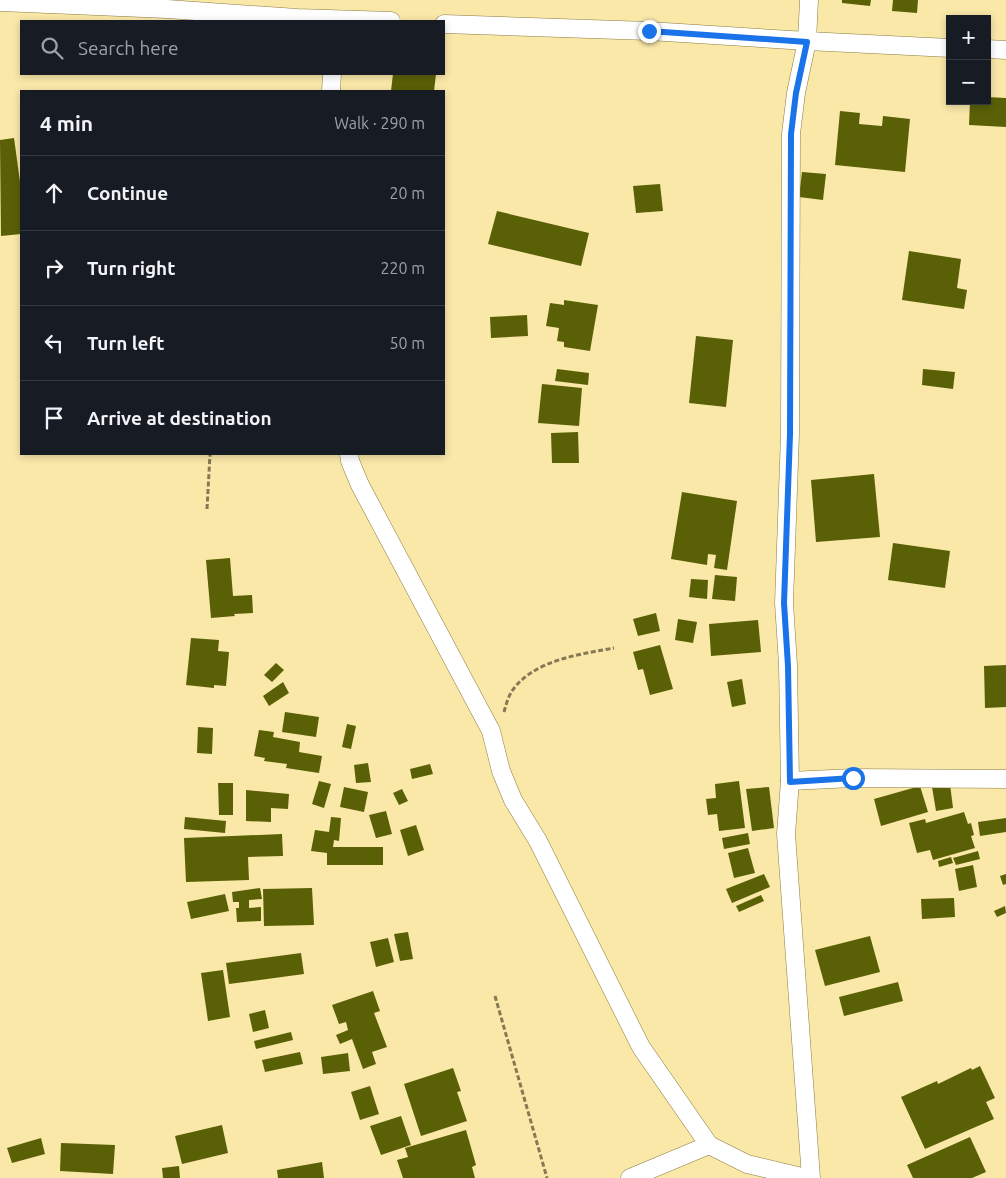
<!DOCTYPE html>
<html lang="en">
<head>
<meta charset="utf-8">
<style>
  :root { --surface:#171b24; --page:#20242c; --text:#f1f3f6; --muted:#9ea1a6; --line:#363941 }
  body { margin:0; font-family:Ubuntu,sans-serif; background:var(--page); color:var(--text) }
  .controls { position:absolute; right:15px; top:15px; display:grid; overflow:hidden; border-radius:0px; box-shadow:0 2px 8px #0003 }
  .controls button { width:45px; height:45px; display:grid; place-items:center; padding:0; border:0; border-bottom:1px solid var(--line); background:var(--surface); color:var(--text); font:25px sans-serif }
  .stop { position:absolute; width:15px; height:15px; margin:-11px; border:4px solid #1a73e8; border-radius:50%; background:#fff }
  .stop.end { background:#1a73e8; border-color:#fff; box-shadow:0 1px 5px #0008 }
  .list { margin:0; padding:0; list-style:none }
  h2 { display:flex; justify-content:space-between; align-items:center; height:65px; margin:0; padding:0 20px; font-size:21px }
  h2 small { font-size:16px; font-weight:400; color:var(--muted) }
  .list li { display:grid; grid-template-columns:32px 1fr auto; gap:15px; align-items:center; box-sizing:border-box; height:75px; padding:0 20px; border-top:1px solid var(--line) }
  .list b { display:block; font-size:19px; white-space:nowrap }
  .list em { font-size:16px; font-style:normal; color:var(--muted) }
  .icon { flex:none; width:28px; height:28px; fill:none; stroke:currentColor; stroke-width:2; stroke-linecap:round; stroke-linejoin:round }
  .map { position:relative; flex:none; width:1006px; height:1178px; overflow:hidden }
  .search { position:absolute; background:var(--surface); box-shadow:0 2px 8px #0003; left:20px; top:20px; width:425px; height:55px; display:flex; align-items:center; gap:12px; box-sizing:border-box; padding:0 18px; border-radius:0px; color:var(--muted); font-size:19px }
  .panel { position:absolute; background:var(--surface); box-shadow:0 2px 8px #0003; left:20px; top:90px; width:425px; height:365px; border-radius:0px }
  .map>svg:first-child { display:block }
  .building { fill:#596005 }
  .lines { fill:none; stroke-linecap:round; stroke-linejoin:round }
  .street-casing { stroke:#8c7c40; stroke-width:19 }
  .path { stroke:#857953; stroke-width:3; stroke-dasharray:5 2.5; stroke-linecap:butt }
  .street { stroke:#fff; stroke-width:18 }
  .route { stroke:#1a73e8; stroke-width:6 }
</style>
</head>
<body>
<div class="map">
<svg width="1006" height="1178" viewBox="0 0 1006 1178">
  <rect width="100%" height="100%" fill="#fae8a9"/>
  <g class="building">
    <path d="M 842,0 L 871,0 L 870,6 L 842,3 Z"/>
    <path d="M 893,0 L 918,0 L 917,13 L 892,11 Z"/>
    <path d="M 393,74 L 436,74 L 434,91 L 391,91 Z"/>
    <path d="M 987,97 L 1006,98 L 1006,127 L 969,125 L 970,101 L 987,101 Z"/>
    <path d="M 840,111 L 860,113 L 859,124 L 882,126 L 883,116 L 910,119 L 905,172 L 835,165 Z"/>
    <path d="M 14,138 L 21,189 L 21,234 L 1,236 L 0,140 Z"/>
    <path d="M 802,172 L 826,174 L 823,200 L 799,197 Z"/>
    <path d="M 660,184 L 663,211 L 636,213 L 633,186 Z"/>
    <path d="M 497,211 L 589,233 L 581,266 L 488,244 Z"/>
    <path d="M 909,251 L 961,259 L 957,288 L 967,290 L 964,309 L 902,300 Z"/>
    <path d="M 564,300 L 598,305 L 590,351 L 564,347 L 564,342 L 557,341 L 559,328 L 546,326 L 550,303 L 564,305 Z"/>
    <path d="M 527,315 L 528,336 L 491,338 L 490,317 Z"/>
    <path d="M 696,336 L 733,340 L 726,407 L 689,403 Z"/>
    <path d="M 557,369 L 589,373 L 588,385 L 555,381 Z"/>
    <path d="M 923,369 L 955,372 L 953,389 L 922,385 Z"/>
    <path d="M 542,384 L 582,388 L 579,426 L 538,423 Z"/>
    <path d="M 578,432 L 579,463 L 552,463 L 551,433 Z"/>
    <path d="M 874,474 L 880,537 L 816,542 L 811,480 Z"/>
    <path d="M 682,492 L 737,501 L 727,570 L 714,568 L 716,555 L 708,554 L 707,565 L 671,559 Z"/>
    <path d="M 893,543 L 950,551 L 945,588 L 888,580 Z"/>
    <path d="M 230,558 L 233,596 L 252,595 L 253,613 L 234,614 L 235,616 L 211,618 L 206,560 Z"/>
    <path d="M 715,575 L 737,577 L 735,601 L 712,599 Z"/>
    <path d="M 691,579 L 708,580 L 707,599 L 689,597 Z"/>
    <path d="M 656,613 L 660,631 L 638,636 L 633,619 Z"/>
    <path d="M 678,619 L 697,622 L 693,643 L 675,640 Z"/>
    <path d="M 758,620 L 761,652 L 711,656 L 709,624 Z"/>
    <path d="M 191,638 L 219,640 L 218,651 L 229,652 L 226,686 L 214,685 L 214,688 L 186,685 Z"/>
    <path d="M 660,645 L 673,689 L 650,695 L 643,669 L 638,670 L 633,652 Z"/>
    <path d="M 276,663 L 284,670 L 272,682 L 264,675 Z"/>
    <path d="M 1006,665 L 1006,707 L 985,708 L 984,666 Z"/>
    <path d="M 742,679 L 746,704 L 732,707 L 727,682 Z"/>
    <path d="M 283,682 L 289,693 L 269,706 L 263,696 Z"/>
    <path d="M 285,712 L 319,717 L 316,737 L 282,732 Z"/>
    <path d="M 347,724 L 356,726 L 351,749 L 342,747 Z"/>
    <path d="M 198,727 L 213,728 L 212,754 L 197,753 Z"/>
    <path d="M 259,730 L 274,732 L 273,737 L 300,742 L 299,752 L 322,756 L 319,773 L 286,768 L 287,764 L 264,761 L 265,758 L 254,756 Z"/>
    <path d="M 368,763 L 371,782 L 356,783 L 354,765 Z"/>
    <path d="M 430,764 L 433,774 L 412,779 L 410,769 Z"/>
    <path d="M 319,781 L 331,784 L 324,808 L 312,804 Z"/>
    <path d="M 739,781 L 745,828 L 719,831 L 717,814 L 708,815 L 706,799 L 716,798 L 715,784 Z"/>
    <path d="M 218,783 L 233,783 L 233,815 L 219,815 Z"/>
    <path d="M 950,784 L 953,808 L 936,811 L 932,787 Z"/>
    <path d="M 920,786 L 928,812 L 881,826 L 874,799 Z"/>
    <path d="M 344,787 L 368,792 L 364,812 L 340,807 Z"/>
    <path d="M 769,787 L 774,828 L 752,831 L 746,789 Z"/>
    <path d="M 402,789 L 408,801 L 399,805 L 393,793 Z"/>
    <path d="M 246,790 L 289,794 L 288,809 L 271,808 L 271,822 L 246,821 Z"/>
    <path d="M 386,811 L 392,834 L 376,838 L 369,815 Z"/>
    <path d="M 964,812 L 968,824 L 971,823 L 974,835 L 971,836 L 975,848 L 933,860 L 930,850 L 917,853 L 909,823 L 925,819 L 926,823 Z"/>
    <path d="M 185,817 L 226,821 L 225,833 L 184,829 Z"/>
    <path d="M 331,817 L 341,818 L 339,841 L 334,840 L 333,847 L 383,847 L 383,865 L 327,865 L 327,853 L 311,851 L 315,830 L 329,832 Z"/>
    <path d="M 1006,818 L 1006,832 L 980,836 L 978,822 Z"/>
    <path d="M 416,825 L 424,850 L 408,856 L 400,830 Z"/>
    <path d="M 748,833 L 750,844 L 724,849 L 722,838 Z"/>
    <path d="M 282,834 L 283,856 L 248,857 L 249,880 L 186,882 L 184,838 Z"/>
    <path d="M 748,848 L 755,873 L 734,878 L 728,853 Z"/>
    <path d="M 978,851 L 980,859 L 956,865 L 953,858 Z"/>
    <path d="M 951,857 L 953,863 L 939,867 L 938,861 Z"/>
    <path d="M 973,865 L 977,887 L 959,891 L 955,869 Z"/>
    <path d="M 764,874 L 770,887 L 732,903 L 726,889 Z"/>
    <path d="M 1006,874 L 1006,884 L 1003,885 L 1000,876 Z"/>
    <path d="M 260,888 L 262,899 L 249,900 L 249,908 L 261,907 L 261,921 L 237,922 L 236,908 L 239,908 L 239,902 L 233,902 L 232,892 Z"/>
    <path d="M 312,888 L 314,925 L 264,926 L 263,889 Z"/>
    <path d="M 225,894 L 229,911 L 191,919 L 187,902 Z"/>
    <path d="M 761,895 L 764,901 L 739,912 L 736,906 Z"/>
    <path d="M 954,898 L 955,917 L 922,919 L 921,899 Z"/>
    <path d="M 1005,906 L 1006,913 L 997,917 L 994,911 Z"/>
    <path d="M 408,932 L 413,959 L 400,961 L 394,934 Z"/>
    <path d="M 870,936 L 880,972 L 825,986 L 815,950 Z"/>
    <path d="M 388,938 L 394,962 L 376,967 L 370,942 Z"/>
    <path d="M 301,953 L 304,974 L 229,984 L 226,963 Z"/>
    <path d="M 223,970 L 230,1017 L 208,1021 L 201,973 Z"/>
    <path d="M 898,982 L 903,1001 L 844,1016 L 839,997 Z"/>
    <path d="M 373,991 L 380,1011 L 374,1013 L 387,1047 L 372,1052 L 376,1064 L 363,1069 L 352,1039 L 340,1044 L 336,1035 L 348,1030 L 346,1022 L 339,1024 L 332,1005 Z"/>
    <path d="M 265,1010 L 269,1028 L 253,1032 L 249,1014 Z"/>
    <path d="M 291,1032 L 293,1040 L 256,1049 L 254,1041 Z"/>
    <path d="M 300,1052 L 303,1064 L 265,1072 L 262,1060 Z"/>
    <path d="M 348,1053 L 350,1071 L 323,1074 L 321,1057 Z"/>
    <path d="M 980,1066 L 995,1098 L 986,1102 L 994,1119 L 925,1149 L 901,1097 L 937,1081 L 938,1084 L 971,1068 L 972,1070 Z"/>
    <path d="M 453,1068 L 461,1091 L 457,1092 L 467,1121 L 421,1136 L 404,1084 Z"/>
    <path d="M 370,1086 L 379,1114 L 360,1120 L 351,1092 Z"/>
    <path d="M 401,1116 L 411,1145 L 381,1155 L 370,1126 Z"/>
    <path d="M 222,1125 L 228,1153 L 182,1164 L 175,1136 Z"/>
    <path d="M 466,1130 L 476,1165 L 472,1167 L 475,1178 L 403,1178 L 397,1160 L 408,1157 L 405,1148 Z"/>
    <path d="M 970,1137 L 986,1172 L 972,1178 L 913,1178 L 907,1165 Z"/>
    <path d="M 41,1138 L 45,1154 L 12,1163 L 7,1148 Z"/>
    <path d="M 61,1143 L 115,1145 L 113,1174 L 60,1171 Z"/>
    <path d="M 322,1162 L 324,1178 L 278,1178 L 277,1170 Z"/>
    <path d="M 179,1166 L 180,1178 L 163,1178 L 162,1168 Z"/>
  </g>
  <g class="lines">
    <g class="street-casing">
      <g id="street">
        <path d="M 809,0 L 807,41 L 796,93 L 791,134 L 790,434 L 784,603 L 788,665 L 790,781 L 786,834 L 811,1178"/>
        <path d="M 0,2 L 167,9 L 297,18 L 391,21"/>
        <path d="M 444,24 L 649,31 L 807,41 L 950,48"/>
        <path d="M 987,49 L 1006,50"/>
        <path d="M 331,91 L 332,74"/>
        <path d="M 349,454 L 350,461 L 360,485 L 491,731 L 501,771 L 513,800 L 538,841 L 641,1047 L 709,1145 L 747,1164 L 806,1178"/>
        <path d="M 790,781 L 853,778 L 1006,779"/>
        <path d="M 630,1178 L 709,1145"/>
      </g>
    </g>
    <g class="path">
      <path d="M 207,509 L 210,454"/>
      <path d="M 504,712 C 506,705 508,697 512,691 C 533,660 581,654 614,648"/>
      <path d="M 495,996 L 547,1178"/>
    </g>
    <use href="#street" class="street"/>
  </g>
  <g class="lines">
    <path class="route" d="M 649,31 L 807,42 L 796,93 L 791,134 L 790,434 L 784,603 L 788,666 L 790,782 L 853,778"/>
  </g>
</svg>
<div class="controls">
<button>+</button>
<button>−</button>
</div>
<div class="stop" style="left:853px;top:778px"></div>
<div class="stop end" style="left:649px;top:31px"></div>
<div class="search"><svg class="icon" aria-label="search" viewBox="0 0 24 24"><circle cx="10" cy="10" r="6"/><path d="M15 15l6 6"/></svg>Search here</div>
<section class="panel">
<h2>4 min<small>Walk · 290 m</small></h2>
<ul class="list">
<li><svg class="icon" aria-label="ahead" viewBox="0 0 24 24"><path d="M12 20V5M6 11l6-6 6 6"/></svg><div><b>Continue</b></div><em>20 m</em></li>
<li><svg class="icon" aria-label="right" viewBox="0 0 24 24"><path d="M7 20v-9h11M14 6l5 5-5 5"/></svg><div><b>Turn right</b></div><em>220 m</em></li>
<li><svg class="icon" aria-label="left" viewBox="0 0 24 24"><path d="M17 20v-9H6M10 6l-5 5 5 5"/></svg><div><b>Turn left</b></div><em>50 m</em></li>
<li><svg class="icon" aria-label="arrive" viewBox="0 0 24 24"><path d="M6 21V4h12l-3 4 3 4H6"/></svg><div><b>Arrive at destination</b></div></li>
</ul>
</section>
</div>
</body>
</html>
